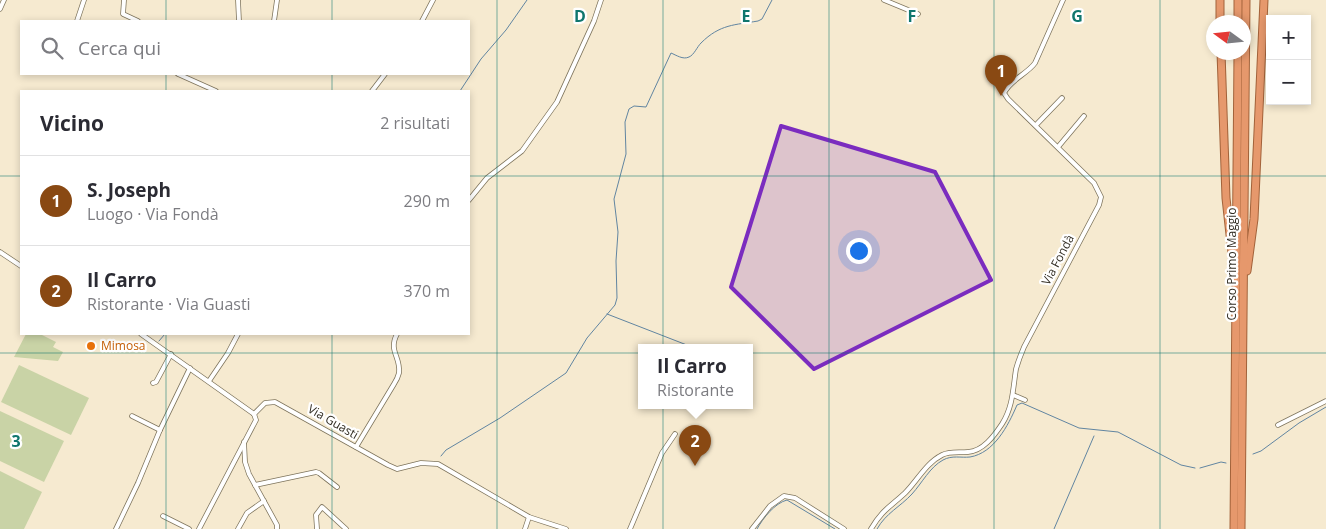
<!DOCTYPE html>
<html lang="it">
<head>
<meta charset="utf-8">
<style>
  :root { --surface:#fff; --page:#f2f2f3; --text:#2b2b33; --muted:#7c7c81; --line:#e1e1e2; --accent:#894913 }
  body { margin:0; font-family:"Open Sans",sans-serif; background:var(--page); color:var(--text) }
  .controls { position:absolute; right:15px; top:15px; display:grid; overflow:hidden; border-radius:0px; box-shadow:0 2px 8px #0003 }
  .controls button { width:45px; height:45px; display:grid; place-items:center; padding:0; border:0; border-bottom:1px solid var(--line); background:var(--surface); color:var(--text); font:25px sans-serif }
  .compass { position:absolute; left:1206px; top:15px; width:45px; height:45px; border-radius:50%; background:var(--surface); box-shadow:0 2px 8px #0003; rotate:285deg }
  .you { position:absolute; left:858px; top:250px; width:18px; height:18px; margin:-12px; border:4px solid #fff; border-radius:50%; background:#1a73e8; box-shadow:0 0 0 8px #1a73e833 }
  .badge { display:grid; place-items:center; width:32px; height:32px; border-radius:50%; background:var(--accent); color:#fff; font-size:16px; font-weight:700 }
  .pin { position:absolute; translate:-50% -41px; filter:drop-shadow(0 1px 2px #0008) }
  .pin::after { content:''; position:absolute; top:26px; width:18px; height:15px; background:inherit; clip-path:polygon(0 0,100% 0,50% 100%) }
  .popup { position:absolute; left:638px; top:344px; width:115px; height:65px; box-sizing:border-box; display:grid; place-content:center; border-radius:0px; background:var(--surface); filter:drop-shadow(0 1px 4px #0005); font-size:16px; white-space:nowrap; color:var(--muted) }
  .popup b { font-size:19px; color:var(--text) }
  .popup::after { content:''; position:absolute; left:50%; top:100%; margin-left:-10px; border:10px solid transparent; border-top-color:var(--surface) }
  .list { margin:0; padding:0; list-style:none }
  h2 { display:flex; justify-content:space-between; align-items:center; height:65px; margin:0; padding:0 20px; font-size:21px }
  h2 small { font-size:16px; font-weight:400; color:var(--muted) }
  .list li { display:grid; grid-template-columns:32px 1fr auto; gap:15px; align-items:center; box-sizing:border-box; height:90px; padding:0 20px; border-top:1px solid var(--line) }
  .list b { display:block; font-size:19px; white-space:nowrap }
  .list p { margin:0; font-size:16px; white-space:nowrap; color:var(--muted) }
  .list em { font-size:16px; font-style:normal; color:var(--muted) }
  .icon { flex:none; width:28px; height:28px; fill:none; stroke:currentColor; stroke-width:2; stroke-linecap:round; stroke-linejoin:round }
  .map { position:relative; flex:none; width:1326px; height:529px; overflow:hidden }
  .search { position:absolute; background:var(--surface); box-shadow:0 2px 8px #0003; left:20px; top:20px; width:450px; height:55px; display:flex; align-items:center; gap:12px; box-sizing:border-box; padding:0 18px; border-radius:0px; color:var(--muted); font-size:19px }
  .panel { position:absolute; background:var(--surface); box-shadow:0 2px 8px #0003; left:20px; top:90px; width:450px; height:245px; border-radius:0px }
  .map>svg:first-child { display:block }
  .green { fill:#c9d3a6 }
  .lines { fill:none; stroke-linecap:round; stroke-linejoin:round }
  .stream { stroke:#6185a1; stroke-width:1 }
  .minor-casing { stroke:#7e745c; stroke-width:5.5 }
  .trunk-casing { stroke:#a2623a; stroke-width:9 }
  .minor { stroke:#fff; stroke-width:4 }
  .trunk { stroke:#e6986c; stroke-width:7 }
  .marked { fill:#7b2cbf; fill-opacity:0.2; stroke:#7b2cbf; stroke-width:4; stroke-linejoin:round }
  .grid { fill:none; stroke:#0f766e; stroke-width:1; stroke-opacity:0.55 }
  .food-dot { fill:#e8710a; stroke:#fff; stroke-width:2 }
  .labels { text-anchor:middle; stroke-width:4.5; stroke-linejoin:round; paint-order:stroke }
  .street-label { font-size:12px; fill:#322d23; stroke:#fff }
  .food-label { font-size:12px; fill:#c56008; stroke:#fff; text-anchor:start }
  .grid-label { font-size:16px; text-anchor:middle; font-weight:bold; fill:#0f766e; stroke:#fff; stroke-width:4.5; stroke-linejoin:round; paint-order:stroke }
</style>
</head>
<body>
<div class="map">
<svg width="1326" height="529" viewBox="0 0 1326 529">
  <rect width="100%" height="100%" fill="#f6ead0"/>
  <g class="green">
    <path d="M 26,334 L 40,334 L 56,342 L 53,347 L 63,352 L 58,361 L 14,357 Z"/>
    <path d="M 19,365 L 89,398 L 71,435 L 1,402 Z"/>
    <path d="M 0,411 L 64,441 L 44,482 L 0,461 Z"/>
    <path d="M 0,471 L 42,492 L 24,529 L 0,529 Z"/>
  </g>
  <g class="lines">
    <g class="stream">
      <path d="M 460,91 L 481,59 L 506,30 L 527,0"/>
      <path d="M 607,314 L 692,347"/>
      <path d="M 159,341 L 165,334"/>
      <path d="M 1253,454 L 1261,451 L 1299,423 L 1326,407"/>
      <path d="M 441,456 L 446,450 L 500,418 L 566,373 L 587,338 L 615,305 L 617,298 L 616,261 L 618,232 L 614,199 L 626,154 L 625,122 L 629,109 L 634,106 L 646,107 L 671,53 C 676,55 683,60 689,57 C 694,55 697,47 701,43 C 720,24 735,25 758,21 L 762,19 L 772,0"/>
      <path d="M 1200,468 L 1221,462 L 1226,463"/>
      <path d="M 757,529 C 763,518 775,503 787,500 L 835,529"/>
      <path d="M 877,529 C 886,513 900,507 912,494 C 922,483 930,467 943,460 C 952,455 961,458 970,457 C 994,453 1008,426 1017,405 L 1022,403 L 1079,428 L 1118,432 L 1181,465 L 1195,468"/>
      <path d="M 1054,529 L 1094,436"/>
    </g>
    <g class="minor-casing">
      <g id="minor">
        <path d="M 124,0 L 123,14 L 138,21"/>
        <path d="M 238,0 L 239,21"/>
        <path d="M 884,0 L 918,14"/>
        <path d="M 0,9 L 4,0"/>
        <path d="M 77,21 L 84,0"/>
        <path d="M 274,21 L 277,0"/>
        <path d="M 422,21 L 433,0"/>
        <path d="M 178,74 L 216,91"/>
        <path d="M 372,91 L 385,74"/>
        <path d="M 1036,125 L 1062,98"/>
        <path d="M 1058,147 L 1084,116"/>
        <path d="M 469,200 L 487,178 L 522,151 L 557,102 L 594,21 L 601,0"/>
        <path d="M 0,252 L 21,266"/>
        <path d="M 141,334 L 254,414"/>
        <path d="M 209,381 L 228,353 L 238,334"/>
        <path d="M 153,383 L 156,382 L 171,354"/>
        <path d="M 1013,395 L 1025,400"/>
        <path d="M 254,414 L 265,403 L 275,402 L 388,465 L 397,469 L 421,463 L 438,464 L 529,517 L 566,529"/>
        <path d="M 132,416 L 160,430"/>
        <path d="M 1278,425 L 1326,401"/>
        <path d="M 244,442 L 245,462 L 249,474 L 277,525 L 277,529"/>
        <path d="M 356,447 L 394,384 C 396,381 398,377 399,373 C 401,357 388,351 397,334"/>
        <path d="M 255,485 L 316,472 L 319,473 L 337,487"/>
        <path d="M 163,516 L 189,529"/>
        <path d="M 116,529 L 138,483 L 160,430 L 190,368"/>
        <path d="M 199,529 L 256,420 L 254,414"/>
        <path d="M 238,529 L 247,513 L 264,501"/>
        <path d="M 317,529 L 316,515 L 322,507 L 346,529"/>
        <path d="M 525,529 L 529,517"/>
        <path d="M 630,529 L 662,453 L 675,434"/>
        <path d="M 752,529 L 770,506 L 784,496 L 795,498 L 844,529"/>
        <path d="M 871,529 C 882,510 890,507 905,493 C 917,481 926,463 942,455 C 950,451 959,453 968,452 C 983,451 994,436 1002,424 C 1013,407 1013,388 1016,369 C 1018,362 1021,354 1024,347 L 1099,205 L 1101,197 L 1094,183 L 1008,99 L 1004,93 C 1010,80 1027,74 1035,63 L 1063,0"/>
      </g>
    </g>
    <g class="trunk-casing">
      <g id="trunk">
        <path d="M 1220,0 L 1220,22"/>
        <path d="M 1238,22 L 1238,0"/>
        <path d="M 1221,52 L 1226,198 L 1233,262"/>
        <path d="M 1247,271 L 1254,219 L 1264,0"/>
        <path d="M 1234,529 L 1238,52"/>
        <path d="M 1241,529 L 1246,0"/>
      </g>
    </g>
    <use href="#minor" class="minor"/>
    <use href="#trunk" class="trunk"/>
  </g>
  <path class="marked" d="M 781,126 L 935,172 L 991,280 L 814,369 L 731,287 Z"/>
  <path class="grid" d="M 166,0 L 166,21M 332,0 L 332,21M 497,0 L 497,529M 663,0 L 663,529M 829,0 L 829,529M 994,0 L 994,529M 1160,0 L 1160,529M 166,74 L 166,91M 332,74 L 332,91M 0,176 L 21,176M 469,176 L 1326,176M 166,334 L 166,529M 332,334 L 332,529M 0,353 L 1326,353"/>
  <circle class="food-dot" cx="91" cy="346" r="5"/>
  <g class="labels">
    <g class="street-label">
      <text transform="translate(1058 260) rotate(-62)" y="4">Via Fondà</text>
      <text transform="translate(1232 264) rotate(-90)" y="4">Corso Primo Maggio</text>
      <text transform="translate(333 422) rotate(30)" y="4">Via Guasti</text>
    </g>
    <g class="food-label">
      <text x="101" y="350">Mimosa</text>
    </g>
  </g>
  <g class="grid-label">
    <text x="580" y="22">D</text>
    <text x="746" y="22">E</text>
    <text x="912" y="22">F</text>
    <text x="1077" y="22">G</text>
    <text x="16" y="447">3</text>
  </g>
</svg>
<div class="controls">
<button>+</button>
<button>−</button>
</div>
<svg class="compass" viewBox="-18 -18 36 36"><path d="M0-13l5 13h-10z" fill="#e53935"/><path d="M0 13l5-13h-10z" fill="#7c7c81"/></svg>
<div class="you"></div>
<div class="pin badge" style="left:1001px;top:96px">1</div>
<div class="pin badge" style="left:695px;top:466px">2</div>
<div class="popup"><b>Il Carro</b>Ristorante</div>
<div class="search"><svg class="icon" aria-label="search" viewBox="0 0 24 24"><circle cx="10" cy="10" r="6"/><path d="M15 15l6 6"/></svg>Cerca qui</div>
<section class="panel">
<h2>Vicino<small>2 risultati</small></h2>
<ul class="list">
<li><span class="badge">1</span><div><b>S. Joseph</b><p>Luogo · Via Fondà</p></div><em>290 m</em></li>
<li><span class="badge">2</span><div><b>Il Carro</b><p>Ristorante · Via Guasti</p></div><em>370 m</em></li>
</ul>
</section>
</div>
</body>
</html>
